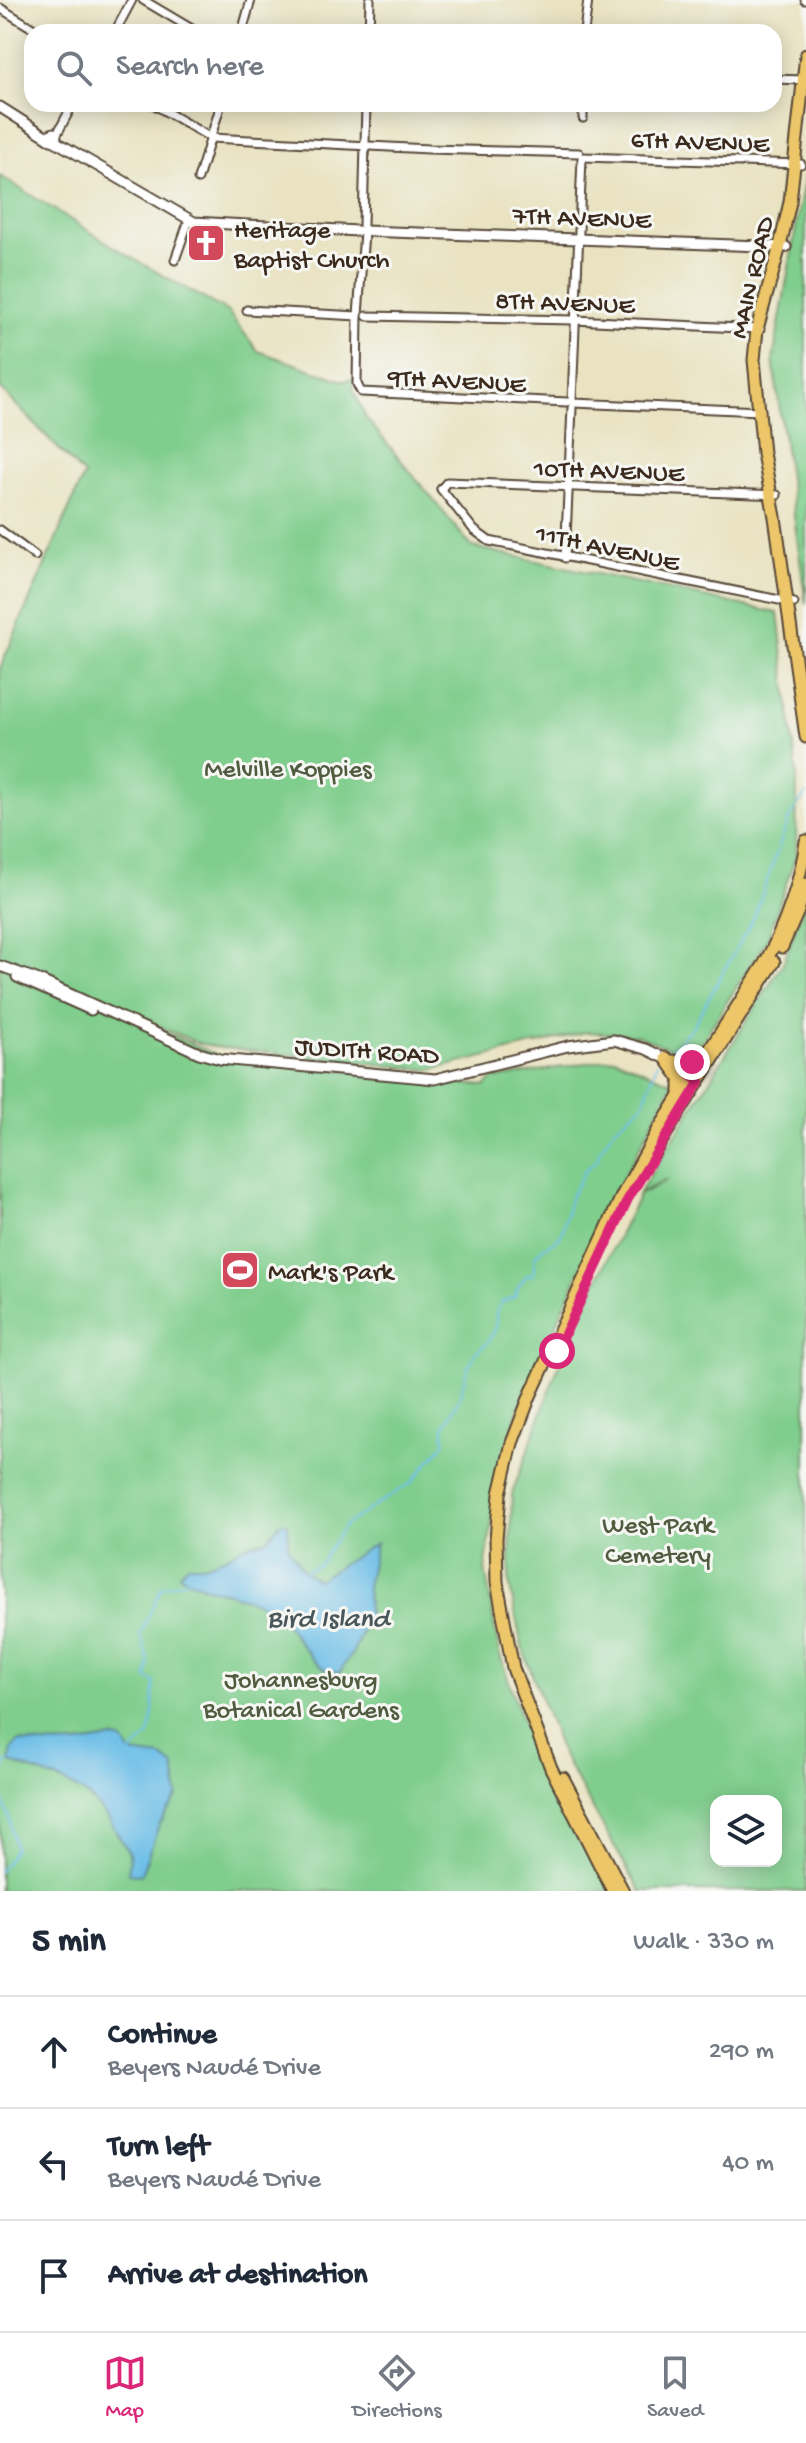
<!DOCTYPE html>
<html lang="en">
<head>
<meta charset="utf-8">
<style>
  :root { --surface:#fff; --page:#f2f2f3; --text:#1f2937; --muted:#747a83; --line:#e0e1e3; --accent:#db2777 }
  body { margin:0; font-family:"Gochi Hand",sans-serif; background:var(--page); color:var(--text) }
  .controls { position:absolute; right:24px; bottom:24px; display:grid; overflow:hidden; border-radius:16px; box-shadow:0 4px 20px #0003 }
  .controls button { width:72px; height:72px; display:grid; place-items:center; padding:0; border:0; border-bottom:2px solid var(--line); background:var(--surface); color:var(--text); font:40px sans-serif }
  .stop { position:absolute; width:24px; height:24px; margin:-18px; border:6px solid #db2777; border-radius:50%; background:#fff }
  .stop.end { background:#db2777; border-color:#fff; box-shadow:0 2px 8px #0008 }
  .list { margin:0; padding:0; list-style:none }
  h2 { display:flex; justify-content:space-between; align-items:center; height:104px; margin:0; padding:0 32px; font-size:34px }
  h2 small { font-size:26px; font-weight:400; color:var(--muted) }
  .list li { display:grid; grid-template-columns:52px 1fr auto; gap:24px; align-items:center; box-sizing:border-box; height:112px; padding:0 32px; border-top:2px solid var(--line) }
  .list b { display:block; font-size:30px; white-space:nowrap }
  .list p { margin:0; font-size:26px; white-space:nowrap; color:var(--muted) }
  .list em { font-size:26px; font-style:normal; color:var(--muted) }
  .icon { flex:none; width:44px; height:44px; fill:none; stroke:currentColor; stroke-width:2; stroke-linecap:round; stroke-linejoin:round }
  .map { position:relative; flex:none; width:806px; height:1891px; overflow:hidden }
  .search { position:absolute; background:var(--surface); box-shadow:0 4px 20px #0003; left:24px; right:24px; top:24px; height:88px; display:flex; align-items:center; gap:20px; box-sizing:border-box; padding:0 28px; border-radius:24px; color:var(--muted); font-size:30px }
  .sheet { height:440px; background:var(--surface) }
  nav { display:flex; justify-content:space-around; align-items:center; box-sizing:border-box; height:112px; border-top:2px solid var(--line); background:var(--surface); font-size:22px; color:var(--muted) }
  nav a { display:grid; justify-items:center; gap:4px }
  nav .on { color:var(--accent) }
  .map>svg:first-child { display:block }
  .green { fill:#80ce8d; stroke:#5e7c56; stroke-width:2; fill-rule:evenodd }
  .water { fill:#6bbde7; stroke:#537482; stroke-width:2 }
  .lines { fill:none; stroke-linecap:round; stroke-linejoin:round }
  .stream { stroke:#6bbde7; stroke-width:2 }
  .minor-casing { stroke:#554637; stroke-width:11 }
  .tertiary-casing { stroke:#554637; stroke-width:13 }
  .primary-casing { stroke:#554637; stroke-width:15 }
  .minor { stroke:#fff; stroke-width:7 }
  .tertiary { stroke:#fff; stroke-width:9 }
  .primary { stroke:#ecc669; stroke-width:11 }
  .route { stroke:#db2777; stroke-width:10 }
  .labels { text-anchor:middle; stroke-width:6; stroke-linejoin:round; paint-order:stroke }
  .street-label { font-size:26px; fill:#3b2a1e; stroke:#f6f6f2 }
  .poi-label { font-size:26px; fill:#3b2a1e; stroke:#f6f6f2; text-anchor:start }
  .park-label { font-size:26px; fill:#505b3f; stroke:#f6f6f2 }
  .water-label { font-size:28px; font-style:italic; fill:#49565a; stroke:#f6f6f2 }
</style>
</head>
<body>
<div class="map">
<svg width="806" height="1891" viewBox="0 0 806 1891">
  <rect width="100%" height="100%" fill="#f6f6f2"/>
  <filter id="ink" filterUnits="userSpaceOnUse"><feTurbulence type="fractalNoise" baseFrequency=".0125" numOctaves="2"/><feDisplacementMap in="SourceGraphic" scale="16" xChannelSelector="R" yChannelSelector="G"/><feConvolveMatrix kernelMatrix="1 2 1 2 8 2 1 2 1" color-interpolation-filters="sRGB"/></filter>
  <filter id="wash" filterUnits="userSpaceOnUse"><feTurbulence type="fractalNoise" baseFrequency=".006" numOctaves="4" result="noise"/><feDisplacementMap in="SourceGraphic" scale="32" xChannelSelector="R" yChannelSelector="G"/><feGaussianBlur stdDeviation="1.8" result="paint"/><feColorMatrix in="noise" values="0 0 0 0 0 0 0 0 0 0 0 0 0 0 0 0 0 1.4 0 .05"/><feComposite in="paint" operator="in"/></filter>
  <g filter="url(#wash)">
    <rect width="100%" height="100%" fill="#e9e3c2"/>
    <g class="green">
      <path d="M 806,169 L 806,604 L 773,360 Z"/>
      <path d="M 0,176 L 134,259 L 228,312 L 258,351 L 343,381 L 355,378 L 353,389 L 366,418 L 472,547 L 778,613 L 797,773 L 796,855 L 767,939 L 692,1057 L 636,1035 L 586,1032 L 431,1070 L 215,1047 L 198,1043 L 0,958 L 0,668 L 84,475 L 0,388 Z"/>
      <path d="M 806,900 L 806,1891 L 640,1891 L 562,1755 L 522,1647 L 509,1582 L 512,1494 L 569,1337 L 639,1195 L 667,1180 L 639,1193 L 783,963 ZM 716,1801 L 776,1801 L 776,1861 L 716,1861 Z"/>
      <path d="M 0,960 L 224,1058 L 485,1086 L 493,1079 L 615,1058 L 673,1083 L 611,1202 L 519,1407 L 505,1452 L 496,1496 L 485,1569 L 499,1652 L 527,1735 L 567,1818 L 613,1891 L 0,1891 Z"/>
    </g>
    <g class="water">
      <path d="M 280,1523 L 288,1523 L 288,1546 L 304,1571 L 318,1580 L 376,1543 L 367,1587 L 368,1617 L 354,1650 L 340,1672 C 313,1676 296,1631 278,1615 C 251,1591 208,1595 179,1574 L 188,1565 L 203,1565 L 226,1557 L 244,1546 L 266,1540 Z"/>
      <path d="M 113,1738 L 123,1741 L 131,1753 L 162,1757 L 174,1766 L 178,1796 L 159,1825 L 141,1875 L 128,1873 C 132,1849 128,1852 117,1833 C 88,1782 60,1782 10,1762 L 12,1748 L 19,1741 C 46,1747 87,1745 113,1738 Z"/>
    </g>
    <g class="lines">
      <g class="stream">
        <path d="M 670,1051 L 693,1026 L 754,917 L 790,816 L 806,794"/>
        <path d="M 305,1571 L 319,1565 L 345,1525 L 411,1483 L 444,1444 L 444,1427 L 460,1396 L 467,1370 L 475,1353 L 487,1343 L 496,1328 L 496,1313 L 502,1302 L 515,1297 L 518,1287 L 527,1275 L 533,1275 C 535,1270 533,1265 534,1260 C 537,1247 554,1244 561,1236 L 570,1198 L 585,1170 L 597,1160 L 600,1150 L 614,1129 L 643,1104 L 657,1063"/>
        <path d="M 130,1754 L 149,1735 L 153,1717 L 154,1682 L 147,1678 L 149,1663 L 140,1634 L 162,1587 L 188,1580"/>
        <path d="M 0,1781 L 7,1762 L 9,1762"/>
        <path d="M 0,1789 L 9,1817 L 15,1848 L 0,1871"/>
      </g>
    </g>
  </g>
  <g filter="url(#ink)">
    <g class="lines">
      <g class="minor-casing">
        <g id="minor">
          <path d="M 143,0 L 197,32"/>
          <path d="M 805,0 L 806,0"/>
          <path d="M 0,8 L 39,32"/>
          <path d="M 115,32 L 132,0"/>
          <path d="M 242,32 L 251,0"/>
          <path d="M 369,32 L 370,0"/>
          <path d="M 584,32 L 588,0"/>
          <path d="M 774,79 L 803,80"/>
          <path d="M 153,104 L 211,138 L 429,149 L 579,153"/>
          <path d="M 583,118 L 583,104"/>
          <path d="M 56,136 L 73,104"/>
          <path d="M 583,157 L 801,164"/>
          <path d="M 198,179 L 221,104"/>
          <path d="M 363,225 L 366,104"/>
          <path d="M 364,232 L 358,316 L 357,384 L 361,392 L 567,402"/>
          <path d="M 175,260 L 189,220"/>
          <path d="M 247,310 L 358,316"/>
          <path d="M 367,316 L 574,320 L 760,329"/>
          <path d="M 572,401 L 582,158"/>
          <path d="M 573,403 L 761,411"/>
          <path d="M 777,495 L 447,482 L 441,489 L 474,530 L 489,541 L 794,603"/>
          <path d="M 0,530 L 35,556"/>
          <path d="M 565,558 L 572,408"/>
        </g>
      </g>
      <g class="tertiary-casing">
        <g id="tertiary">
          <path d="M 0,107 L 49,138"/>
          <path d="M 54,133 L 56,138 L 51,140 L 49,135 Z"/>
          <path d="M 53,140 L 194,222 L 358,231"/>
          <path d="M 365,231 L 786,247"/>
          <path d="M 0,966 L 39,980 L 199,1053 L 220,1059 L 435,1079 L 568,1046 L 614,1040 L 646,1049 L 677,1064 L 697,1079"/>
          <path d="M 17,977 L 91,1010"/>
        </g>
      </g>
      <g class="primary-casing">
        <g id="primary">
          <path d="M 806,55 L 790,202 L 780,246 L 757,329 L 754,360 L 763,453 L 775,517 L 806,737"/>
          <path d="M 782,947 L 798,911 L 806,884"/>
          <path d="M 666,1058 L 680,1078 L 680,1095"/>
          <path d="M 670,1061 L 692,1062 L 704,1058"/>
          <path d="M 653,1154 L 774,962"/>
          <path d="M 563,1778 L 623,1891"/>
          <path d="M 613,1891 L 551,1768 L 513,1668 L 497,1582 L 496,1539 L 500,1494 L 512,1443 L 530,1396 L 622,1196 L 659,1129 L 765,963 C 786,924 800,885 806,841"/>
        </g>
      </g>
      <use href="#minor" class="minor"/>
      <use href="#tertiary" class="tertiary"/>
      <use href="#primary" class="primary"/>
    </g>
  </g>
  <g class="lines" filter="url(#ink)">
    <path class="route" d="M 557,1351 L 628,1199 L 700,1081 L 692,1076 L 704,1058 L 692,1062"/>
  </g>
  <defs>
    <g id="church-square" transform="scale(2)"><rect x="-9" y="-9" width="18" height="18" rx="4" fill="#d1495b" stroke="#f6f6f2"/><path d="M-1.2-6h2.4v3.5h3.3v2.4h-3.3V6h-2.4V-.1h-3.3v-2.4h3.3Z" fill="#fff"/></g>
    <g id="stadium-square" transform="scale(2)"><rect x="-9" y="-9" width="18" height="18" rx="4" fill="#d1495b" stroke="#f6f6f2"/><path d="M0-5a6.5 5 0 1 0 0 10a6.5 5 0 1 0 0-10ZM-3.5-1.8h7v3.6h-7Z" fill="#fff"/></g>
  </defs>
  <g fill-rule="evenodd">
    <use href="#church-square" x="206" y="243"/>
    <use href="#stadium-square" x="240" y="1270"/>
  </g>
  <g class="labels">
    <g class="street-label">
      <text transform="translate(700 140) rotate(2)" y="9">6TH AVENUE</text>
      <text transform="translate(582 216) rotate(2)" y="9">7TH AVENUE</text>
      <text transform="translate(750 277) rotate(-77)" y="9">MAIN ROAD</text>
      <text transform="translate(565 301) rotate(2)" y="9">8TH AVENUE</text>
      <text transform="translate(457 379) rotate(3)" y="9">9TH AVENUE</text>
      <text transform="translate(609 469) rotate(2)" y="9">10TH AVENUE</text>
      <text transform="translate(608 546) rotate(12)" y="9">11TH AVENUE</text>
      <text transform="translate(367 1049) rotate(4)" y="9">JUDITH ROAD</text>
    </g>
    <g class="poi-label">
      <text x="234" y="237">Heritage<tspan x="234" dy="30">Baptist Church</tspan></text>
      <text x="268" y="1279">Mark's Park</text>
    </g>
    <g class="park-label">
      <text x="288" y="776">Melville Koppies</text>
      <text x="658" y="1532">West Park<tspan x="658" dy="30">Cemetery</tspan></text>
      <text x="301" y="1687">Johannesburg<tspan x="301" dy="30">Botanical Gardens</tspan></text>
    </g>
    <g class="water-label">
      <text x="328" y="1626">Bird Island</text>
    </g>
  </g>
</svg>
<div class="controls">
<button><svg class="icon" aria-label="layers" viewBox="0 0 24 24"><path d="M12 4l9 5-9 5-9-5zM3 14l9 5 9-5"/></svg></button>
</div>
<div class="stop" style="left:557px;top:1351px"></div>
<div class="stop end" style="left:692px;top:1062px"></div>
<div class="search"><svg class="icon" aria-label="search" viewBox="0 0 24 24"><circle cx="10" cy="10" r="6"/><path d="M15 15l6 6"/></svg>Search here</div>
</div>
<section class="sheet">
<h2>5 min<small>Walk · 330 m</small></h2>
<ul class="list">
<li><svg class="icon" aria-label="ahead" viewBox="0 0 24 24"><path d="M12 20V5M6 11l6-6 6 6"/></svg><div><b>Continue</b><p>Beyers Naudé Drive</p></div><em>290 m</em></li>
<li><svg class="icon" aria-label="left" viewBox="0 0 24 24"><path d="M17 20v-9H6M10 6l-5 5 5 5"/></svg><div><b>Turn left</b><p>Beyers Naudé Drive</p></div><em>40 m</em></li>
<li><svg class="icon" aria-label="arrive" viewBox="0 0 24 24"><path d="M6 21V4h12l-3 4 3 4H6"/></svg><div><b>Arrive at destination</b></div></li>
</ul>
</section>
<nav>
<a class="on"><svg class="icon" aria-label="map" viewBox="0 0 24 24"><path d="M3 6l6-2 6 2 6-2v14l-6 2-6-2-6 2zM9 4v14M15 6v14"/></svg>Map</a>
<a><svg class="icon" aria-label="directions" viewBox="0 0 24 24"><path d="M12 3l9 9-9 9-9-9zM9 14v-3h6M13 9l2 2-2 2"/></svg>Directions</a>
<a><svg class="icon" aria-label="saved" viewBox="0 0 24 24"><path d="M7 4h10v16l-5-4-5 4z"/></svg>Saved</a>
</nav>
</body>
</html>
